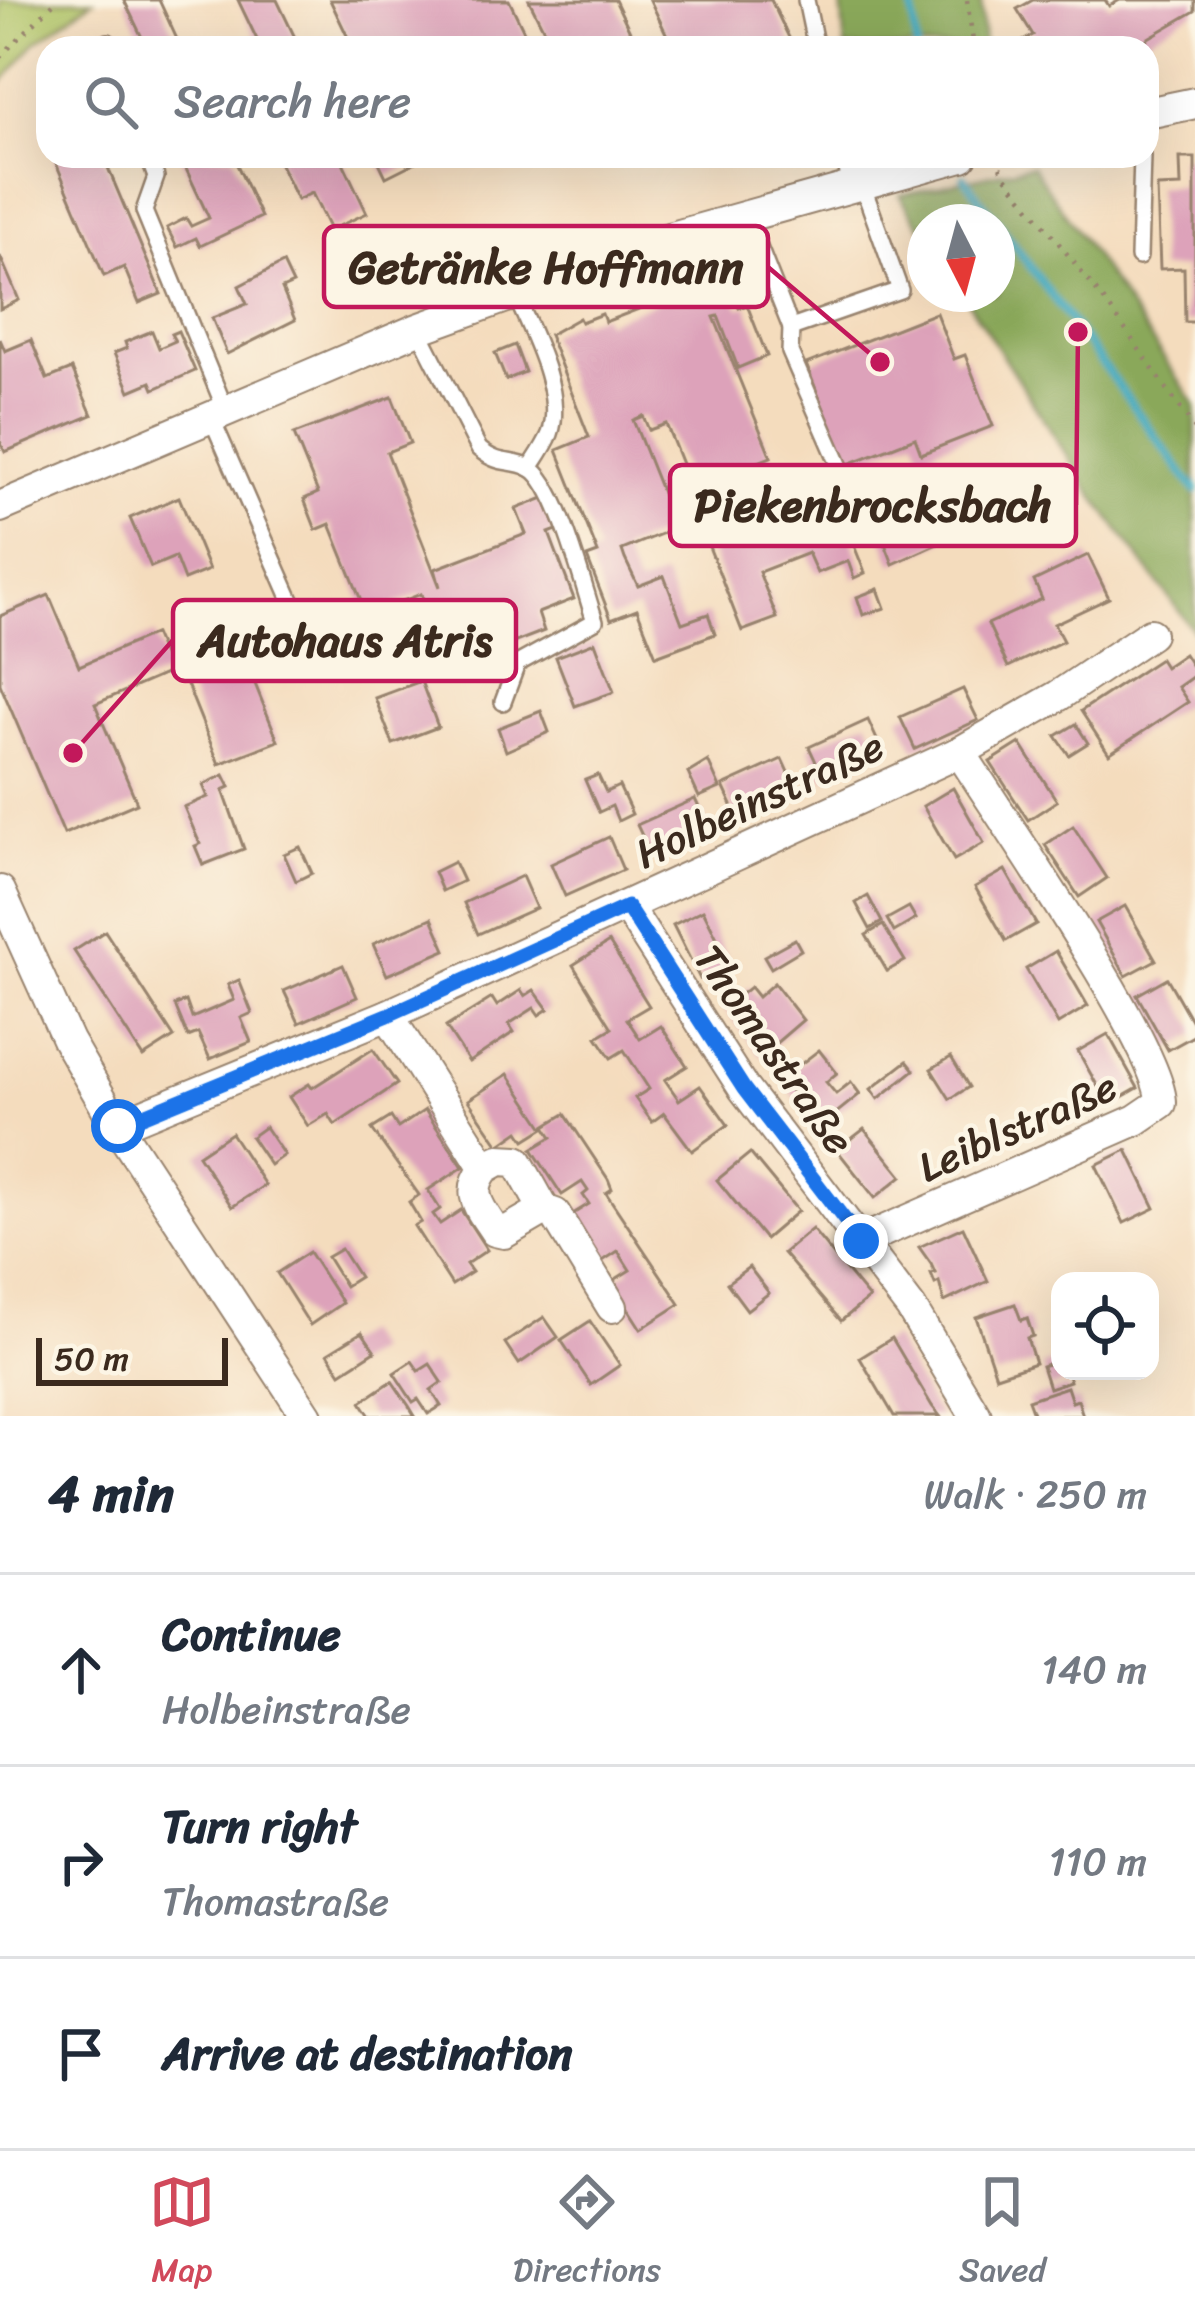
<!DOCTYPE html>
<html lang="en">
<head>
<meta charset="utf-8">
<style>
  :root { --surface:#fff; --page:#f2f2f3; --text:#1f2937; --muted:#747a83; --line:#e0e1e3; --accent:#d1495b }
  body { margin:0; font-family:Sriracha,sans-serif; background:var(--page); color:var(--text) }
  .controls { position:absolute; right:36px; bottom:36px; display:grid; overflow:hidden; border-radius:24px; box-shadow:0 12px 48px #0002 }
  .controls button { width:108px; height:108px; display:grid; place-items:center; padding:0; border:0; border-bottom:3px solid var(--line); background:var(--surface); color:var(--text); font:60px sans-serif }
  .compass { position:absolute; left:907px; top:204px; width:108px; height:108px; border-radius:50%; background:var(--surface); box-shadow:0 12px 48px #0002; rotate:174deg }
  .scale { position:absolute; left:36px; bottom:30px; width:192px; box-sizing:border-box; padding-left:12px; border:6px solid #3b2a1e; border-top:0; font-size:33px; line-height:42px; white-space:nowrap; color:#3b2a1e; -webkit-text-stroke:9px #fcf5e5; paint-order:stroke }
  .stop { position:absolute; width:36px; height:36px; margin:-27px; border:9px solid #1a73e8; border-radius:50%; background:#fff }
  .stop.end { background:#1a73e8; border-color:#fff; box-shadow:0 3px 12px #0008 }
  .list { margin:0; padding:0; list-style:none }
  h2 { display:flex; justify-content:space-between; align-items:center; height:156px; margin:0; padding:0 48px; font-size:51px }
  h2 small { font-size:39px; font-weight:400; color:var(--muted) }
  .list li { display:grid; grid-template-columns:78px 1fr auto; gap:36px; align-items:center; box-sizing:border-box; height:192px; padding:0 48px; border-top:3px solid var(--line) }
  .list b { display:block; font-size:45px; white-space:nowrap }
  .list p { margin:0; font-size:39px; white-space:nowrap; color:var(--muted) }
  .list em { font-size:39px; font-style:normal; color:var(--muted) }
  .icon { flex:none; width:66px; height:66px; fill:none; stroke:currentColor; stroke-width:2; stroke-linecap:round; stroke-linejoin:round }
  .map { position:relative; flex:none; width:1195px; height:1416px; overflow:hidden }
  .search { position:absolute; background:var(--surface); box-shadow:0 12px 48px #0002; left:36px; right:36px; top:36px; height:132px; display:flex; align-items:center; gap:30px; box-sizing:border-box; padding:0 42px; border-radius:36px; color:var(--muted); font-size:45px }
  .sheet { height:732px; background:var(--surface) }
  nav { display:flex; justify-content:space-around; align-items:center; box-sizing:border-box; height:168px; border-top:3px solid var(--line); background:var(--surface); font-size:33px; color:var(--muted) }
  nav a { display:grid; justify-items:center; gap:6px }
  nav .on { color:var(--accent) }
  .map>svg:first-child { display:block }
  .green { fill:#aec265; stroke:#747642; stroke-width:3 }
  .forest { fill:#8aa85a; stroke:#62693c; stroke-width:3 }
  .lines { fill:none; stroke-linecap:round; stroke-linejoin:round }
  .stream { stroke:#3fa8bf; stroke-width:8 }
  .building { fill:#dda2ba }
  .lane-casing { stroke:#98836e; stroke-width:20 }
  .street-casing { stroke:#98836e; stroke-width:34 }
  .path { stroke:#98836e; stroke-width:4.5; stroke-dasharray:3 9; stroke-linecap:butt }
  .lane { stroke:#fff; stroke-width:15 }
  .street { stroke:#fff; stroke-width:30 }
  .route { stroke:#1a73e8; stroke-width:15 }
  .labels { text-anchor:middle; stroke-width:9; stroke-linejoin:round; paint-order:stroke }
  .street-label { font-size:42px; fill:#3b2a1e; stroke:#fcf5e5 }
  .leader { fill:none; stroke:#c2185b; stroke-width:4.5 }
  .callout-dot { fill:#c2185b; stroke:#fcf5e5; stroke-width:4.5 }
  .callout { fill:#fcf5e5; stroke:#c2185b; stroke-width:4.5 }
  .callout-label { font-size:45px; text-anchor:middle; font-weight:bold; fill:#3b2a1e }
</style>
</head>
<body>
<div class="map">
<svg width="1195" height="1416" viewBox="0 0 1195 1416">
  <rect width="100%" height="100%" fill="#fcf5e5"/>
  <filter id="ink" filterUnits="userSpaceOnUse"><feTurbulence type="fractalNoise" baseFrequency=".00833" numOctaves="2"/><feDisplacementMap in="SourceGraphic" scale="24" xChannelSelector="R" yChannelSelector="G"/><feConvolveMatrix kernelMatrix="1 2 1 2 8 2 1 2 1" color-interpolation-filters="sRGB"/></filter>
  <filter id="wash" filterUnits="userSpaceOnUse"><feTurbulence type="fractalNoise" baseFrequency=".004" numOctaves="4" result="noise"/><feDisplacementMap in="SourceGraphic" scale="48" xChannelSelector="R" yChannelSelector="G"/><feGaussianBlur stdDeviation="2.7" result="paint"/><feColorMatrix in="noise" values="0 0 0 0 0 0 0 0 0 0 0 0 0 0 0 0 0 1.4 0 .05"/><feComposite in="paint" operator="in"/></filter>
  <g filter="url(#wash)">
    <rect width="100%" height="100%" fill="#f4dcbd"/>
    <path class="green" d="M 0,0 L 93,0 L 35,43 L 0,85 Z"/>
    <g class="forest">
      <path d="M 841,0 L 981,0 L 984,48 L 845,48 Z"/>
      <path d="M 1032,165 L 1195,404 L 1195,633 L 1089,490 L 963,294 L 997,294 L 997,222 L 925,222 L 925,234 L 900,195 Z"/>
    </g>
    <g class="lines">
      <g class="stream">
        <path d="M 912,0 L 917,48"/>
        <path d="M 964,177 L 1195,490"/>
      </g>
    </g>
    <g id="blocks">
      <g class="building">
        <path d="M 124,0 L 159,0 L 181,48 L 147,48 Z"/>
        <path d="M 238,0 L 277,0 L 300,48 L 261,48 Z"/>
        <path d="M 330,0 L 509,0 L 532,48 L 353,48 Z"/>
        <path d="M 529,0 L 615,0 L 638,48 L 553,48 Z"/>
        <path d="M 650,0 L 771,0 L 794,48 L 673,48 Z"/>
        <path d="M 1033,0 L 1105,0 L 1109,6 L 1120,0 L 1195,0 L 1195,11 L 1131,48 L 1011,48 L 1033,35 L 1017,9 Z"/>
        <path d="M 53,156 L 103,156 L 161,294 L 139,303 L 124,267 L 104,276 Z"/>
        <path d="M 180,156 L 233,156 L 261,217 L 200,246 L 196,238 L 177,247 L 167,228 L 186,218 L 191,226 L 209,218 Z"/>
        <path d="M 276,156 L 340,156 L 367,213 L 330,230 L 312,193 L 297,200 Z"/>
        <path d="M 376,156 L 428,156 L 386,177 Z"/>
        <path d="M 1180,158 L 1195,158 L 1195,322 L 1185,322 L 1184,268 L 1160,269 L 1157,187 L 1181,186 Z"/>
        <path d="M 0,256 L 19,300 L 0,309 Z"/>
        <path d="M 283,263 L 293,284 L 282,289 L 295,320 L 227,354 L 212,318 L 247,304 L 239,286 Z"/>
        <path d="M 726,276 L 739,308 L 747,305 L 767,356 L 738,368 L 718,316 L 714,317 L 771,457 L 692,489 L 666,424 L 649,430 L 643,416 L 633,420 L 676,528 L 622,550 L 625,559 L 638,586 L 664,576 L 682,623 L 708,614 L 715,634 L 656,656 L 637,609 L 611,619 L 587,557 L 598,553 L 557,450 L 589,437 L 549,335 L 579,318 L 581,322 L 602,314 L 605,322 L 675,295 L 676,300 Z"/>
        <path d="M 936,313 L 954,359 L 965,355 L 993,426 L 921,454 L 915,438 L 846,465 L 806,364 Z"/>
        <path d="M 152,331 L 159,348 L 175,341 L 171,334 L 178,331 L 195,371 L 154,389 L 151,382 L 130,391 L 114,353 L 127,348 L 125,342 Z"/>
        <path d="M 0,339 L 5,351 L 31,340 L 47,379 L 72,369 L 92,415 L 5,452 L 0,441 Z"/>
        <path d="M 515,345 L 525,372 L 506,380 L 495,353 Z"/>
        <path d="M 392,397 L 410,443 L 387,452 L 440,587 L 435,569 L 526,534 L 516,509 L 544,498 L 557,530 L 549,533 L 574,599 L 538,613 L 544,631 L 471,659 L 456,620 L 459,632 L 440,640 L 421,594 L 367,615 L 330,524 L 316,530 L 304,499 L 318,493 L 294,434 Z"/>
        <path d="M 902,475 L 906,486 L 917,482 L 926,504 L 916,508 L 922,524 L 935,518 L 944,541 L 893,564 L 864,490 Z"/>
        <path d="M 179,497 L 209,570 L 184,580 L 175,557 L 151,567 L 130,518 Z"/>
        <path d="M 820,506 L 835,543 L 851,538 L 865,573 L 854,578 L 848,561 L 817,573 L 808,553 L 759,572 L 777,618 L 742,631 L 708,544 L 743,531 L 745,536 Z"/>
        <path d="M 1088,555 L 1109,598 L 1054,624 L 1063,641 L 1008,667 L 988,624 L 1042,599 L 1034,581 Z"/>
        <path d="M 878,589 L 885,608 L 863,615 L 857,597 Z"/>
        <path d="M 49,595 L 79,666 L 154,634 L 170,672 L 95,704 L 137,803 L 64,834 L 0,684 L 0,616 Z"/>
        <path d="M 595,642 L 614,692 L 575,706 L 556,657 Z"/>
        <path d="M 241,649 L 278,741 L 219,764 L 182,672 Z"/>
        <path d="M 1184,654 L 1195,671 L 1195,675 L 1178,687 L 1188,702 L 1109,754 L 1081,711 L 1160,659 L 1165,667 Z"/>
        <path d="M 421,681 L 438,727 L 393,744 L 375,698 Z"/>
        <path d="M 963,689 L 978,720 L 915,749 L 900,717 Z"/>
        <path d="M 541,711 L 549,732 L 506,751 L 498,728 Z"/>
        <path d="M 868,720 L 883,753 L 824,779 L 809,747 Z"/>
        <path d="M 1076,724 L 1088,743 L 1069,755 L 1056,736 Z"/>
        <path d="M 1020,743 L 1057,801 L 1028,820 L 990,762 Z"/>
        <path d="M 782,759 L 797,792 L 738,818 L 723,786 Z"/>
        <path d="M 708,761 L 720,788 L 699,797 L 688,773 Z"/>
        <path d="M 224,775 L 230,787 L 223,790 L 244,849 L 203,865 L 195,846 L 200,844 L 184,807 L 208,797 L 203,785 Z"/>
        <path d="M 598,775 L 606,792 L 619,786 L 632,814 L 618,821 L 612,806 L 599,812 L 585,780 Z"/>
        <path d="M 953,788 L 984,843 L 954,860 L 923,806 Z"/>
        <path d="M 695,799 L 710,831 L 652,857 L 637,825 Z"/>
        <path d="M 1073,826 L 1107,878 L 1079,897 L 1045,845 Z"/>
        <path d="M 609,837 L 623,870 L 565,896 L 551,864 Z"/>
        <path d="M 300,847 L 312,873 L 296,881 L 284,854 Z"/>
        <path d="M 454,862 L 463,881 L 442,891 L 434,872 Z"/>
        <path d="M 1005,870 L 1036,924 L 1006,941 L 975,887 Z"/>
        <path d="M 522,876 L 536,908 L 478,934 L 464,903 Z"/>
        <path d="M 868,896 L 882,922 L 870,929 L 856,903 Z"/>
        <path d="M 1125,906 L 1156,960 L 1126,976 L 1096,922 Z"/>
        <path d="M 909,907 L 916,919 L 894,932 L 887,919 Z"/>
        <path d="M 703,910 L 730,964 L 700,979 L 673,925 Z"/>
        <path d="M 432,918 L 446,950 L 387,975 L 373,944 Z"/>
        <path d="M 883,925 L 905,961 L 887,971 L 866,935 Z"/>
        <path d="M 105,931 L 174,1037 L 143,1057 L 74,951 Z"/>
        <path d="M 795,939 L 801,950 L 771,968 L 764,956 Z"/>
        <path d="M 609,942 L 649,1006 L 627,1019 L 640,1039 L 661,1026 L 687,1066 L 665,1080 L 679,1100 L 700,1086 L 728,1125 L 692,1151 L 664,1113 L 652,1122 L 635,1098 L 649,1089 L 624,1050 L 611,1058 L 597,1037 L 612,1028 L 573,965 Z"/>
        <path d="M 1056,951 L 1088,1006 L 1058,1024 L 1026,969 Z"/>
        <path d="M 343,965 L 357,997 L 299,1023 L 284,991 Z"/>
        <path d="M 1167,978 L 1195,1027 L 1195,1035 L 1168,1050 L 1137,995 Z"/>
        <path d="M 239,980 L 252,1013 L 241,1018 L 251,1042 L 210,1059 L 198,1033 L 188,1037 L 175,1005 L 186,1001 L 192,1018 L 234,1000 L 228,985 Z"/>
        <path d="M 774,983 L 803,1020 L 761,1056 L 724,1008 L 750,987 L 758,997 Z"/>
        <path d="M 521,990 L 525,996 L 534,990 L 548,1009 L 539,1015 L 534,1008 L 509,1024 L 514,1032 L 469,1062 L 446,1027 L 492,998 L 497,1006 Z"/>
        <path d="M 1108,1034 L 1138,1088 L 1108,1105 L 1078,1051 Z"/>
        <path d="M 373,1049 L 397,1084 L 335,1125 L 328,1114 L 308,1126 L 289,1097 L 309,1084 L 312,1088 Z"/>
        <path d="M 819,1050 L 837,1073 L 826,1082 L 836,1094 L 851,1082 L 860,1094 L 819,1127 L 781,1079 Z"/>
        <path d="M 951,1057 L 969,1087 L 950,1099 L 931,1069 Z"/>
        <path d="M 907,1061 L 914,1070 L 878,1099 L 871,1089 Z"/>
        <path d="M 508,1074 L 544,1128 L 525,1140 L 519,1131 L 499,1145 L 468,1100 Z"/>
        <path d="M 425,1110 L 463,1167 L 428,1190 L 440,1209 L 433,1214 L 440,1224 L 461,1210 L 487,1250 L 466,1264 L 472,1272 L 452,1285 L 414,1226 L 421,1222 L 409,1202 L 419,1195 L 372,1129 L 391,1117 L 398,1128 Z"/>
        <path d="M 565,1114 L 608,1179 L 612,1189 L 606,1193 L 680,1304 L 641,1329 L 611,1282 L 630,1270 L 618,1251 L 598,1264 L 568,1217 L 589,1204 L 583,1195 L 588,1191 L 582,1182 L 562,1195 L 532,1149 L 552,1137 L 545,1126 Z"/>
        <path d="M 265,1127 L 284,1155 L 270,1165 L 251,1137 Z"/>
        <path d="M 864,1129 L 902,1176 L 875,1198 L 837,1150 Z"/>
        <path d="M 231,1133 L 265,1185 L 232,1207 L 198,1155 Z"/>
        <path d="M 1127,1150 L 1155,1208 L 1124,1223 L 1096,1165 Z"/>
        <path d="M 750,1153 L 798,1211 L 765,1239 L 717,1180 Z"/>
        <path d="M 963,1227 L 988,1281 L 944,1302 L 939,1282 L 935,1284 L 931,1274 L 935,1273 L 931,1264 L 919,1247 Z"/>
        <path d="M 812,1229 L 869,1298 L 841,1321 L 783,1253 Z"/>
        <path d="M 341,1249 L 359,1277 L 345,1286 L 327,1257 Z"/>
        <path d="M 309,1252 L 342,1303 L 310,1325 L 277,1273 Z"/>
        <path d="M 749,1267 L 769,1293 L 747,1310 L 727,1283 Z"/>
        <path d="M 1015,1304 L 1021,1320 L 1027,1318 L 1033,1336 L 1027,1338 L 1035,1363 L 996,1376 L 976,1317 Z"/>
        <path d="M 544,1317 L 558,1337 L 519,1364 L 505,1343 Z"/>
        <path d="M 590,1321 L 620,1365 L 591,1385 L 561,1340 Z"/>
        <path d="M 362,1332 L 375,1351 L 341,1373 L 328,1353 Z"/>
        <path d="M 892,1338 L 932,1406 L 940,1416 L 894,1416 L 860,1358 Z"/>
        <path d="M 1060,1360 L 1060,1371 L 1067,1371 L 1070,1381 L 1049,1388 L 1042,1366 Z"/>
        <path d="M 412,1361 L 419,1371 L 430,1364 L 442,1382 L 431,1390 L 441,1406 L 428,1414 L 418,1399 L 413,1402 L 394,1373 Z"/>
        <path d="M 392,1381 L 409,1406 L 415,1416 L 370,1416 L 361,1402 Z"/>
        <path d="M 1067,1387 L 1072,1402 L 1078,1400 L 1083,1416 L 1034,1416 L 1028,1400 Z"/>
      </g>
    </g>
  </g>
  <g filter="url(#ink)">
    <use href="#blocks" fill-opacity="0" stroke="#98836e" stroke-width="3"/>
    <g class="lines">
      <g class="lane-casing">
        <g id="lane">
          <path d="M 806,0 L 816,48"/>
          <path d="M 108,42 L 110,48"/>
          <path d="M 148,156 L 156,177 L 144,211 L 226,411"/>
          <path d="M 844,156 L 851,186"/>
          <path d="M 747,217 L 791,328 L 900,290 L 862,184"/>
          <path d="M 1139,257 L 1142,156"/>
          <path d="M 515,294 C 531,331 565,394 550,434 C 545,446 537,457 530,468"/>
          <path d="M 791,328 L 790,352 L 841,469"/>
          <path d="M 418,329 L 479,449 C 501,467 510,458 530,468 C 558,483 584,589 595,621 L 517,664 L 503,702"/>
          <path d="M 211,417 L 319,664"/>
        </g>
      </g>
      <g class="street-casing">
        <g id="street">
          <path d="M 1147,113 L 1195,103"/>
          <path d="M 0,507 L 418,329 L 672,237 L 962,156"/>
          <path d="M 0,891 L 68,1041 L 117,1126 L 307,1416"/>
          <path d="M 627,907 L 744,1089 L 911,1308 L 976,1416"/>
          <path d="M 388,1015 L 485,1168 C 465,1193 480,1208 495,1231 L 504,1233 L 540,1212 L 541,1204 L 517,1161 L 499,1160 L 485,1168"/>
          <path d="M 117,1126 L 388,1015 L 960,752 L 1058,696 L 1150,634"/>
          <path d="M 541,1209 L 555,1214 L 612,1307"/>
          <path d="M 861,1241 L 1136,1120 L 1161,1103 C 1162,1049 997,811 960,752"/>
        </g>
      </g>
      <g class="path">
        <path d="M 967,0 L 974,48"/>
        <path d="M 0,57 L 57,0"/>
        <path d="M 995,156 L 1003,173 L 1110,308 L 1195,429"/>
      </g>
      <use href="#lane" class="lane"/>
      <use href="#street" class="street"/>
    </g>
  </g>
  <g class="lines" filter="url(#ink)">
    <path class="route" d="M 118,1126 L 388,1015 L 627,907 L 744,1089 L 861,1241"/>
  </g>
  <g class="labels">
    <g class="street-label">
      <text transform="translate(759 799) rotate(-25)" y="15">Holbeinstraße</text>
      <text transform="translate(775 1049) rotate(55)" y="15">Thomastraße</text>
      <text transform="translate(1017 1126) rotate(-24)" y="15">Leiblstraße</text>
    </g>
  </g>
  <path class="leader" d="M880 362L768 267M1078 332L1076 505M73 753L173 640"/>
  <g class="callout-dot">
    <circle cx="880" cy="362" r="12"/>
    <circle cx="1078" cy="332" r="12"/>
    <circle cx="73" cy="753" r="12"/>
  </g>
  <g class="callout">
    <rect x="324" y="226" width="444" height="81" rx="12"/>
    <rect x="670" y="465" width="406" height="81" rx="12"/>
    <rect x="173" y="600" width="343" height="81" rx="12"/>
  </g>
  <g class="callout-label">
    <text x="546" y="283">Getränke Hoffmann</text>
    <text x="873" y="521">Piekenbrocksbach</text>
    <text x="345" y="656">Autohaus Atris</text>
  </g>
</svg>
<div class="controls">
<button><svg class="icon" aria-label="locate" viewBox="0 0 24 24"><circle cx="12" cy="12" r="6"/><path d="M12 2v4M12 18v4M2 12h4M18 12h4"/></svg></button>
</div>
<svg class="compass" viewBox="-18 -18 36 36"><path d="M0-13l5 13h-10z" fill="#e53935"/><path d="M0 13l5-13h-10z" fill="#747a83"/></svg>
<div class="scale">50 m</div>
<div class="stop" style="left:118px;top:1126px"></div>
<div class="stop end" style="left:861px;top:1241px"></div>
<div class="search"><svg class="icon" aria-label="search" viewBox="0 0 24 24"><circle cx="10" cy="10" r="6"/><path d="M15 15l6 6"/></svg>Search here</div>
</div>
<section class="sheet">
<h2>4 min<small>Walk · 250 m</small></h2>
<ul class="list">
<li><svg class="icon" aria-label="ahead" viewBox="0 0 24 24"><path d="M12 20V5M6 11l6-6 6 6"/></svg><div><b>Continue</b><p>Holbeinstraße</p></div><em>140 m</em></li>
<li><svg class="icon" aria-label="right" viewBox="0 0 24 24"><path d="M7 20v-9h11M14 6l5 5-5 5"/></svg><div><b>Turn right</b><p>Thomastraße</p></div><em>110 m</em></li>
<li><svg class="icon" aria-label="arrive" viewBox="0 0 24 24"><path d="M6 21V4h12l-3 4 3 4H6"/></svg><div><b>Arrive at destination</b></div></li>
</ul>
</section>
<nav>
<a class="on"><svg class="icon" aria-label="map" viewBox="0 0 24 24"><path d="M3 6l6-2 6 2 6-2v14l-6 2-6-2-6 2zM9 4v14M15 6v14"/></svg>Map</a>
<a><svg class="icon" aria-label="directions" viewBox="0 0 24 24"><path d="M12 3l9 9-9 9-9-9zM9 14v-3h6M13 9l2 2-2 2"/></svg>Directions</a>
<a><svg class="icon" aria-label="saved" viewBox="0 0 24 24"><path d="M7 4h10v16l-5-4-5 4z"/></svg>Saved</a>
</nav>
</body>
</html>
